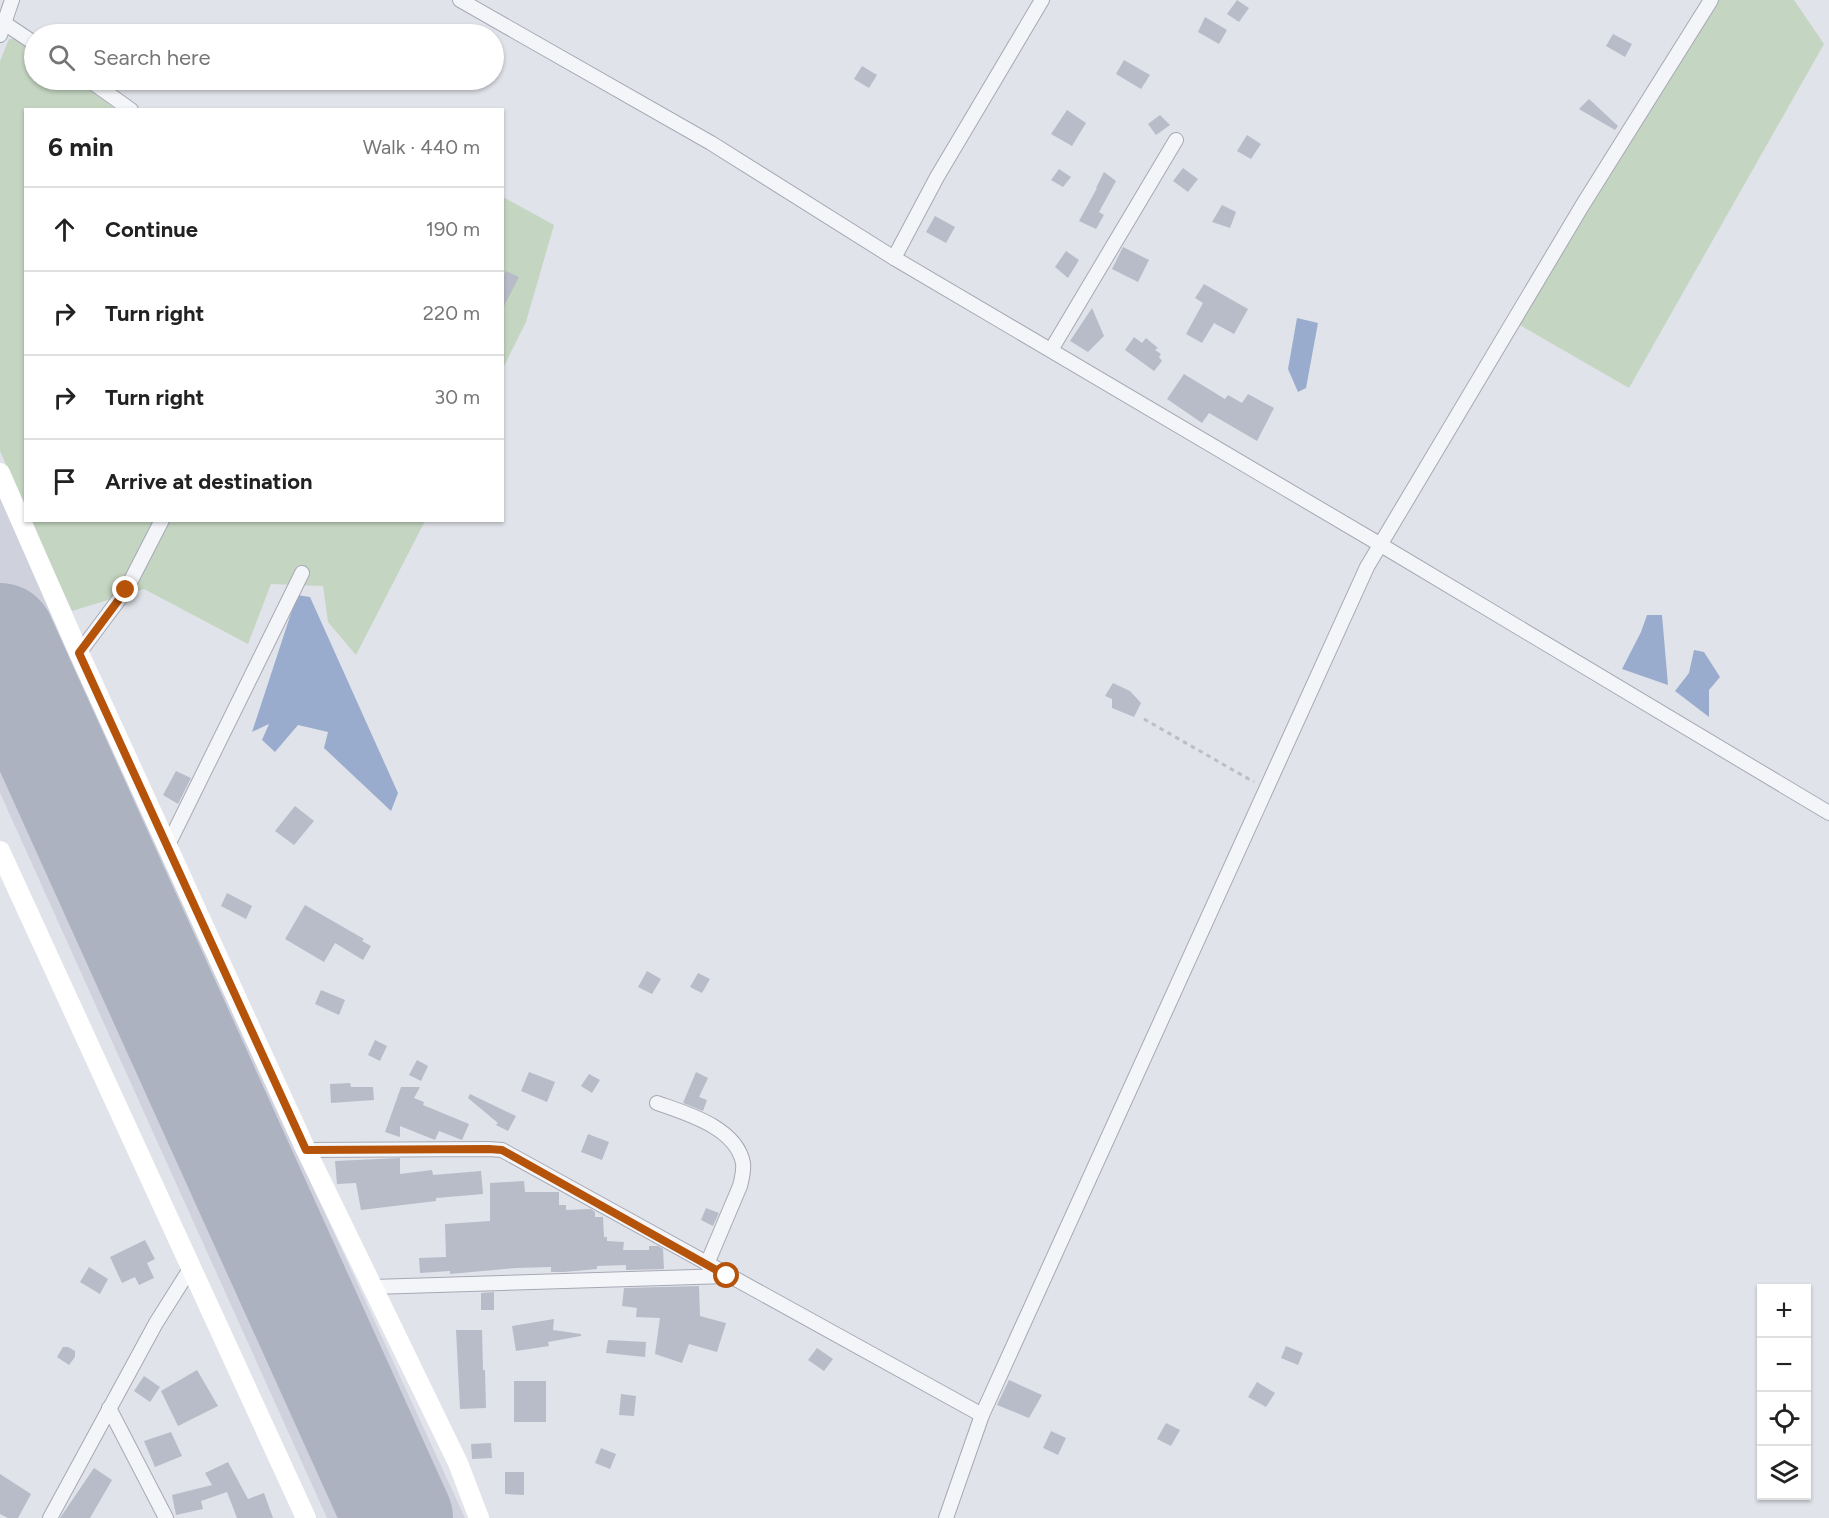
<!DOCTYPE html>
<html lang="en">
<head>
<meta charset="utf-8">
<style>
  :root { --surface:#fff; --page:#f6f6f6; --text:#222; --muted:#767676; --line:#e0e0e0 }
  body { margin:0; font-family:Figtree,sans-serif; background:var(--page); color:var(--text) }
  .controls { position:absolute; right:18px; bottom:18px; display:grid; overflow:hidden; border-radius:0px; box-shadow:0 2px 4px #0004 }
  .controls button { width:54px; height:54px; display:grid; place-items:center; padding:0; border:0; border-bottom:2px solid var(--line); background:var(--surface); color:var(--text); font:30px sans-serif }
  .stop { position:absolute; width:18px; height:18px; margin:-14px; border:4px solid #b45309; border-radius:50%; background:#fff }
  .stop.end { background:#b45309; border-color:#fff; box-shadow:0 2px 6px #0008 }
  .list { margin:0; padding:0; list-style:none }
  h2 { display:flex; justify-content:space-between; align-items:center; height:78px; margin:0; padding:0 24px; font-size:26px }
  h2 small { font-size:20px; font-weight:400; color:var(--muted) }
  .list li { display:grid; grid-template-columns:39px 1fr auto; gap:18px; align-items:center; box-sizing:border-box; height:84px; padding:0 24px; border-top:2px solid var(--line) }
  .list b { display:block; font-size:22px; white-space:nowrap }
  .list em { font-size:20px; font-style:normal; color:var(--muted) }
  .icon { flex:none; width:33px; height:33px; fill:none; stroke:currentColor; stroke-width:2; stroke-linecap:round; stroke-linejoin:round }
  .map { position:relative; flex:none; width:1829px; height:1518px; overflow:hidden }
  .search { position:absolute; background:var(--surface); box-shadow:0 2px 4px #0004; left:24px; top:24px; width:480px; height:66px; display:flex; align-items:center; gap:15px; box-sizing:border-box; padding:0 21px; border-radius:33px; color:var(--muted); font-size:22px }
  .panel { position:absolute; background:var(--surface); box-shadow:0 2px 4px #0004; left:24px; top:108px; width:480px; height:414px; border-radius:0px }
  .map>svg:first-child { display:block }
  .built { fill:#cfd2dd }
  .green { fill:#c4d5c1 }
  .water { fill:#9aaccd }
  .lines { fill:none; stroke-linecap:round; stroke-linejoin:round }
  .runway { stroke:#adb2c0; stroke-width:110 }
  .building { fill:#b8bcc8 }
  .street-casing { stroke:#a6a9b5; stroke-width:16 }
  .path { stroke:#bbbec5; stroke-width:3; stroke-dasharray:4.5 4.5; stroke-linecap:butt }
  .street { stroke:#f4f5f8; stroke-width:14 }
  .secondary { stroke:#fff; stroke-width:20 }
  .route { stroke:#b45309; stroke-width:8 }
</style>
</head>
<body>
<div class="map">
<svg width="1829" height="1518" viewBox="0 0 1829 1518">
  <rect width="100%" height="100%" fill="#e1e3ea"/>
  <path class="built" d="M 0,487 L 318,1198 L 465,1518 L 327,1518 L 0,793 Z"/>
  <g class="green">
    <path d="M 1714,0 L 1794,0 L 1824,44 L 1629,388 L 1518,324 Z"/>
    <path d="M 9,39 L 23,39 L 34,48 L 34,80 L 76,80 L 115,109 L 26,110 L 25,508 L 0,451 L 0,61 Z"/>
    <path d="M 503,197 L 554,225 L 526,322 L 503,368 Z"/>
    <path d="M 31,521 L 425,521 L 356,655 L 328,622 L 323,586 L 271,584 L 248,644 L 144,589 L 72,611 Z"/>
  </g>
  <g class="water">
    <path d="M 1297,318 L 1318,323 L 1306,388 L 1298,392 L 1288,369 Z"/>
    <path d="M 297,595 L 310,597 L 398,793 L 391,811 L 324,748 L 328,732 L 298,725 L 275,752 L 262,740 L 269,724 L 252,732 Z"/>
    <path d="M 1647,615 L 1662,615 L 1668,685 L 1622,669 L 1641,632 Z"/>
    <path d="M 1694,650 L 1704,652 L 1720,677 L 1709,690 L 1709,717 L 1675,691 L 1689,673 Z"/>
  </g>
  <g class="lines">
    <path class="runway" d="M 0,638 L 398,1518"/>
  </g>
  <g class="building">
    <path d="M 1237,0 L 1249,8 L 1239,22 L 1227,14 Z"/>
    <path d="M 1205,17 L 1227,30 L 1219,44 L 1198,32 Z"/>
    <path d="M 1613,34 L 1632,44 L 1625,57 L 1606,46 Z"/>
    <path d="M 1124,60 L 1150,75 L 1141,89 L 1116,74 Z"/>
    <path d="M 862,66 L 877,75 L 869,88 L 854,79 Z"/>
    <path d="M 1589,99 L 1618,126 L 1615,130 L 1579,109 Z"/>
    <path d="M 1067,110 L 1086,123 L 1072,146 L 1051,134 Z"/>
    <path d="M 1160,115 L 1170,125 L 1156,135 L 1148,124 Z"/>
    <path d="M 1247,135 L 1261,144 L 1251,159 L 1237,151 Z"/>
    <path d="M 1183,168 L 1198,179 L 1188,192 L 1173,181 Z"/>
    <path d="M 1059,169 L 1071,177 L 1063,187 L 1051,180 Z"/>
    <path d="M 1104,172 L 1116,181 L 1099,212 L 1104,215 L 1096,229 L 1079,221 L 1097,188 L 1096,188 Z"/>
    <path d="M 1222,205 L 1236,212 L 1230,228 L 1212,222 Z"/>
    <path d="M 935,216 L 955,227 L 946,243 L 926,232 Z"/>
    <path d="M 1123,247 L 1149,260 L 1138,282 L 1112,269 Z"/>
    <path d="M 1066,251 L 1079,260 L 1068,278 L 1055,267 Z"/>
    <path d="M 506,271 L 519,277 L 502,310 L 502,279 Z"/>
    <path d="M 1204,284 L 1248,309 L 1234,334 L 1214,323 L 1202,343 L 1186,334 L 1203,303 L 1195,298 Z"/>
    <path d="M 1092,308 L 1104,336 L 1088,352 L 1070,341 Z"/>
    <path d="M 1134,337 L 1142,343 L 1146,338 L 1158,348 L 1155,350 L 1161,354 L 1159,357 L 1162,361 L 1154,371 L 1125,350 Z"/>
    <path d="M 1184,374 L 1225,399 L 1228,395 L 1242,403 L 1248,394 L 1274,408 L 1257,441 L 1209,413 L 1202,423 L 1167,399 Z"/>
    <path d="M 1113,683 L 1130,691 L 1141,703 L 1134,717 L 1112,708 L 1112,699 L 1105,696 Z"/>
    <path d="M 176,771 L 191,778 L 178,804 L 163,795 Z"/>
    <path d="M 295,806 L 314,821 L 294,845 L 275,831 Z"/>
    <path d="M 227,893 L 252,906 L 246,919 L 221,906 Z"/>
    <path d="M 305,905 L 364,939 L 362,941 L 371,946 L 363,960 L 335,943 L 324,962 L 285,939 Z"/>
    <path d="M 647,971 L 661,979 L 652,994 L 638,987 Z"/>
    <path d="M 698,973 L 710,979 L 702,993 L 690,987 Z"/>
    <path d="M 321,990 L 345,1000 L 339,1015 L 315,1004 Z"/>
    <path d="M 375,1040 L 387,1046 L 380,1061 L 368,1055 Z"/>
    <path d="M 417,1060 L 428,1066 L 421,1081 L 409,1075 Z"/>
    <path d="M 529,1072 L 555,1082 L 547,1102 L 521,1091 Z"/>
    <path d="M 696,1072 L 708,1078 L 699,1097 L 707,1100 L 703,1111 L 683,1103 Z"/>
    <path d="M 589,1074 L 600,1080 L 592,1093 L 581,1086 Z"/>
    <path d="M 350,1083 L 351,1087 L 373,1087 L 374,1100 L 331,1103 L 330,1084 Z"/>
    <path d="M 401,1087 L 420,1087 L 414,1098 L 424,1102 L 423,1105 L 469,1124 L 462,1140 L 439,1131 L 435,1140 L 400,1126 L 400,1137 L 385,1132 Z"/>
    <path d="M 470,1094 L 516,1116 L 508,1131 L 496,1125 L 498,1123 L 468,1098 Z"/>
    <path d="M 588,1134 L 609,1142 L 602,1160 L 581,1152 Z"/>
    <path d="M 400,1158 L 400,1174 L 432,1170 L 433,1175 L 481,1171 L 483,1194 L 436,1198 L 436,1201 L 361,1210 L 356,1183 L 337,1184 L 335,1161 Z"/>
    <path d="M 524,1181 L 525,1192 L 559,1192 L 559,1205 L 566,1205 L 566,1210 L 591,1209 L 595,1212 L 595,1217 L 603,1217 L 604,1237 L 607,1237 L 607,1241 L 624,1242 L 623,1250 L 649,1250 L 649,1246 L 658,1246 L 663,1249 L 664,1269 L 626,1270 L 626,1265 L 597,1266 L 597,1269 L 564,1272 L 551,1272 L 551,1267 L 516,1268 L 450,1274 L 450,1271 L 420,1273 L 419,1258 L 446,1257 L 445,1224 L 490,1221 L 490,1183 Z"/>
    <path d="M 706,1208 L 719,1213 L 713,1226 L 701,1220 Z"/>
    <path d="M 145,1240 L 155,1259 L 147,1263 L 154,1278 L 139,1285 L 135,1277 L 122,1283 L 110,1257 Z"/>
    <path d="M 89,1267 L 108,1279 L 100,1294 L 80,1282 Z"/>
    <path d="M 699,1286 L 700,1316 L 726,1323 L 717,1352 L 689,1344 L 682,1363 L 655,1354 L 660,1318 L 636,1317 L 637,1308 L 622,1306 L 624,1288 Z"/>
    <path d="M 494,1292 L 494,1310 L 481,1310 L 481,1293 Z"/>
    <path d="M 554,1319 L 553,1330 L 581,1334 L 581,1336 L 548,1342 L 549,1346 L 516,1351 L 512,1326 Z"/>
    <path d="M 456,1330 L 482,1330 L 483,1370 L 485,1370 L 486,1408 L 460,1409 Z"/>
    <path d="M 608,1340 L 646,1342 L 645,1357 L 606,1353 Z"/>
    <path d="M 1286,1346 L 1303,1353 L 1298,1365 L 1281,1358 Z"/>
    <path d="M 63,1347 L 68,1347 L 75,1351 L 75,1357 L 69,1365 L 57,1357 Z"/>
    <path d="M 817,1348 L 833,1359 L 824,1371 L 808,1360 Z"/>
    <path d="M 197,1370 L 218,1406 L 178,1426 L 161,1391 Z"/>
    <path d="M 144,1376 L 160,1387 L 150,1402 L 134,1391 Z"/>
    <path d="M 1009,1380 L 1042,1395 L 1029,1418 L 997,1405 Z"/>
    <rect x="514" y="1381" width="32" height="41"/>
    <path d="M 1257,1382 L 1275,1393 L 1266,1407 L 1248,1397 Z"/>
    <path d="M 621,1394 L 636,1396 L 634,1416 L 619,1415 Z"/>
    <path d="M 1166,1423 L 1180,1430 L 1171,1446 L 1157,1439 Z"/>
    <path d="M 1051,1431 L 1066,1438 L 1058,1455 L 1043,1448 Z"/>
    <path d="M 171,1432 L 182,1456 L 155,1467 L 144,1441 Z"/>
    <path d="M 491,1443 L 492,1458 L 472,1459 L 471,1444 Z"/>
    <path d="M 601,1448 L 616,1454 L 610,1469 L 595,1463 Z"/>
    <path d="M 228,1462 L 248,1499 L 264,1493 L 273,1518 L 237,1518 L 227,1492 L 201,1501 L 203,1509 L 176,1515 L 172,1495 L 212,1485 L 205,1473 Z"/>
    <path d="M 94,1468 L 112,1480 L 90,1518 L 60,1518 Z"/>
    <path d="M 505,1472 L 524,1472 L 524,1495 L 505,1494 Z"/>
    <path d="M 0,1474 L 31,1494 L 18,1518 L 8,1518 L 0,1514 Z"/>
  </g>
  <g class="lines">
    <g class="street-casing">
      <g id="street">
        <path d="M 460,0 L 711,143 L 894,258 L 1381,545 L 1829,813"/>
        <path d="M 4,23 L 34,43"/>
        <path d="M 0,35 L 12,0"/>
        <path d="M 89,80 L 131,110"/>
        <path d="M 894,258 L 937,177 L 1042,0"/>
        <path d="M 1051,350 L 1176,140"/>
        <path d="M 79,653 L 126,590 L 162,520"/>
        <path d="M 167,847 L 302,573"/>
        <path d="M 657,1103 C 685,1113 736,1127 743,1163 C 744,1171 742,1178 740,1186 L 707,1264"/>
        <path d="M 306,1150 L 489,1149 L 502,1150 L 982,1415"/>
        <path d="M 372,1287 L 727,1276"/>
        <path d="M 109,1408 L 166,1518"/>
        <path d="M 50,1518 L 156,1323 L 190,1269"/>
        <path d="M 946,1518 L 982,1415 L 1367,567 L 1582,206 L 1711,0"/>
      </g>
    </g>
    <path class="path" d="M 1144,719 L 1254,782"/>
    <use href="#street" class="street"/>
    <g class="secondary">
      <path d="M 0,473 L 79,653 L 306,1150 L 458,1463 L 479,1518"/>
      <path d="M 0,851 L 306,1518"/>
    </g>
  </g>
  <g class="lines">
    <path class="route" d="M 126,590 L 79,653 L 306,1150 L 489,1149 L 502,1150 L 727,1276"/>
  </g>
</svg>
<div class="controls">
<button>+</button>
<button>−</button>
<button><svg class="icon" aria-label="locate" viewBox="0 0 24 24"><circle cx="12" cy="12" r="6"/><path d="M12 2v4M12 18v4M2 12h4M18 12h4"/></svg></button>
<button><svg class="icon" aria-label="layers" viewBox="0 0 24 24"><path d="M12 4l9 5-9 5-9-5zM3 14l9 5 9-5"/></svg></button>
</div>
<div class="stop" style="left:727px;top:1276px"></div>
<div class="stop end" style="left:126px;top:590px"></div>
<div class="search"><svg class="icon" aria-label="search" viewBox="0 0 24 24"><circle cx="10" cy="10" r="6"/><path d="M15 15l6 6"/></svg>Search here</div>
<section class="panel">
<h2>6 min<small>Walk · 440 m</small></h2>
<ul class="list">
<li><svg class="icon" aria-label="ahead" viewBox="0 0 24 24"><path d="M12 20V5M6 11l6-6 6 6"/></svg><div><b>Continue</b></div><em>190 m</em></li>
<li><svg class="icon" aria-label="right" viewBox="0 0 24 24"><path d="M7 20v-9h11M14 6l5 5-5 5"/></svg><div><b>Turn right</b></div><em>220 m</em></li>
<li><svg class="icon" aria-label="right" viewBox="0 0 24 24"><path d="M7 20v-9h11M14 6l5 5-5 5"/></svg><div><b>Turn right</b></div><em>30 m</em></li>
<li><svg class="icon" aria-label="arrive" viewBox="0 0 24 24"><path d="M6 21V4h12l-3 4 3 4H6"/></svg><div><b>Arrive at destination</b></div></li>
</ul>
</section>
</div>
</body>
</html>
